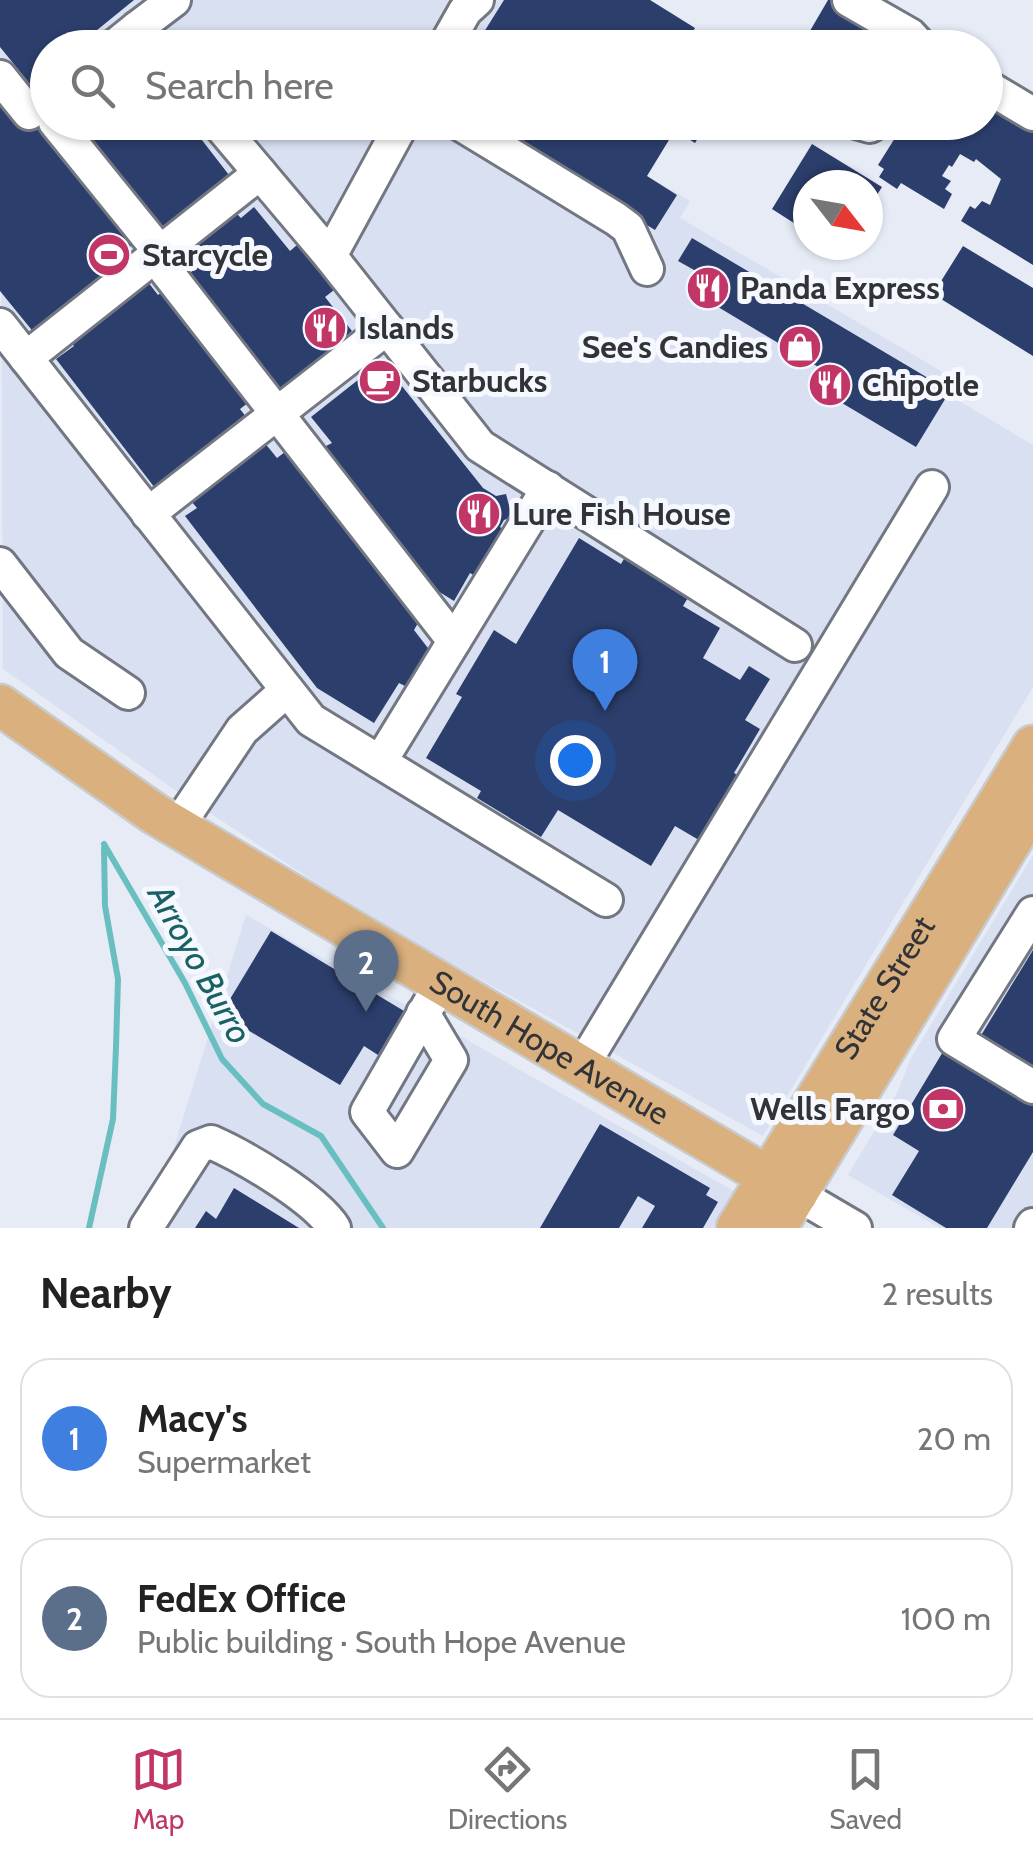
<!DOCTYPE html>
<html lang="en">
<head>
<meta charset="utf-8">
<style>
  :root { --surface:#fff; --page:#f6f6f6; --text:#222; --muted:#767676; --line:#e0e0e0; --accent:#c13567 }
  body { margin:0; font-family:Cabin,sans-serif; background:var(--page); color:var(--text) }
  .compass { position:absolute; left:793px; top:170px; width:90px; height:90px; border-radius:50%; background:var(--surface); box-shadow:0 2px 8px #0004; rotate:121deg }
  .you { position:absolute; left:575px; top:760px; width:35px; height:35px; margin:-25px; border:8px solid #fff; border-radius:50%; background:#1a73e8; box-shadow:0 0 0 15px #1a73e833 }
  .badge { display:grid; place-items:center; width:65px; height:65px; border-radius:50%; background:var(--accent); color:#fff; font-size:32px; font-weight:700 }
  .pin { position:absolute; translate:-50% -82px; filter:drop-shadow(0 2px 5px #0008) }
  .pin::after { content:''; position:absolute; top:52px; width:35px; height:30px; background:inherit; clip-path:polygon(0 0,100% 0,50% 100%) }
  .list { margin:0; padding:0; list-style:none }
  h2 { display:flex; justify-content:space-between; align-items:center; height:130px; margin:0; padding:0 40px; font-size:42px }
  h2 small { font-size:32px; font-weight:400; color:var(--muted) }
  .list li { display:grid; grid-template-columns:65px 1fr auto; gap:30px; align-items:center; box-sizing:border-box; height:160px; margin:0 20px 20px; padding:0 20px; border:2px solid var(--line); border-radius:30px }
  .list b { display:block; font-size:38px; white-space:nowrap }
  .list p { margin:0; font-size:32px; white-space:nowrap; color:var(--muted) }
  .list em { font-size:32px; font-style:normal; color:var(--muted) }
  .icon { flex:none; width:55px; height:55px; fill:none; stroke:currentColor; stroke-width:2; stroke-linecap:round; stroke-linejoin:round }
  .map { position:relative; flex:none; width:1033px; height:1228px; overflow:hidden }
  .search { position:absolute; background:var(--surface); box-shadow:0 2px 8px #0004; left:30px; right:30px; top:30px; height:110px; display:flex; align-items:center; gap:25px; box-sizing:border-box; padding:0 35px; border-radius:55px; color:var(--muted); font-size:38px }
  .sheet { height:490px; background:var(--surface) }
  nav { display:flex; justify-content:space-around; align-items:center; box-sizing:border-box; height:140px; border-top:2px solid var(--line); background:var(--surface); font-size:28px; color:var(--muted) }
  nav a { display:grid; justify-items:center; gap:5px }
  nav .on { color:var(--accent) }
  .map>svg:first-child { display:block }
  .built { fill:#d8e0f2 }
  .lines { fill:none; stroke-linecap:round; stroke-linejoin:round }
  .stream { stroke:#69bfc0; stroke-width:6 }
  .building { fill:#2c3e6c }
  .minor-casing { stroke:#727781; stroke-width:38 }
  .major-casing { stroke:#c9cacb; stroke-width:45 }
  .minor { stroke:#fff; stroke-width:32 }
  .major { stroke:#d9b07e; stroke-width:40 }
  .labels { text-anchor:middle; stroke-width:10; stroke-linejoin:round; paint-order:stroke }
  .poi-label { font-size:32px; font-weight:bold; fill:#313337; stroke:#f5f8ff; text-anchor:start }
  .street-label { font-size:32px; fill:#313337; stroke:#f5f8ff }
  .water-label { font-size:35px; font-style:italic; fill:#196163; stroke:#f5f8ff }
</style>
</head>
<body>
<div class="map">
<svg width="1033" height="1228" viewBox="0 0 1033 1228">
  <rect width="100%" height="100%" fill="#e6ebf6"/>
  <g class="built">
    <path d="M 0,0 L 650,0 L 695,28 L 683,47 L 48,48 L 48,122 L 708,123 L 695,143 L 675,130 L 647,176 L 690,201 L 680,218 L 963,384 L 954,398 L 1033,445 L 1033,687 L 763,1136 L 433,953 L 312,880 L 172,788 L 3,669 Z"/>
    <path d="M 1033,855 L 1033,1228 L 940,1228 L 848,1175 L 897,1093 L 911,1058 Z"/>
    <path d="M 246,915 L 734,1191 L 712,1228 L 149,1228 Z"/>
  </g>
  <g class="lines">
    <g class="stream">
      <path d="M 104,844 L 185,983 L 222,1059 L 263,1104 L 321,1136 L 383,1228"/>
      <path d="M 89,1228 L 113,1119 L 116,1047 L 118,979 L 105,906 L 104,848"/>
    </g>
  </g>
  <g class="building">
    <path d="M 0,0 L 134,0 L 75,48 L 48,48 L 48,70 L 30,84 L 0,47 Z"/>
    <path d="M 504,0 L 650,0 L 695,28 L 683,48 L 474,48 Z"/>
    <path d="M 828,0 L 833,0 L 906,48 L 800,48 Z"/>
    <path d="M 986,95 L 1033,124 L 1033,265 L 961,221 L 970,206 L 975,209 L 982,201 L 990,205 L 1001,179 L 976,159 L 974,162 L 960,154 L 952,167 L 949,165 L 942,176 L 951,181 L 945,189 L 952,194 L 944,209 L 901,183 L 897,189 L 879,177 L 884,169 L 878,165 L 905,122 L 986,122 Z"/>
    <path d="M 0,96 L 37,117 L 137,241 L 120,255 L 131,269 L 35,334 L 0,291 Z"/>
    <path d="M 69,122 L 188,122 L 229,175 L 215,186 L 221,194 L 162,241 Z"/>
    <path d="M 476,122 L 708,122 L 695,143 L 675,130 L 647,176 L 677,195 L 655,230 Z"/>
    <path d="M 812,144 L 882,187 L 868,209 L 868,185 L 808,185 L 808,232 L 772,209 Z"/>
    <path d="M 254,207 L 290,251 L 297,245 L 334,290 L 325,297 L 352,331 L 324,354 L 330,361 L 284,398 L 186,276 L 195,269 L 184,255 L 236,213 L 241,218 Z"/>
    <path d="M 692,238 L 950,391 L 916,447 L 815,387 L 825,371 L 693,292 L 703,275 L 678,261 Z"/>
    <path d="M 963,246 L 1033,288 L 1033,356 L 933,294 Z"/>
    <path d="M 148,282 L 158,295 L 168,288 L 253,399 L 240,409 L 253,426 L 158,492 L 56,359 L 74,346 L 71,342 Z"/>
    <path d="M 382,361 L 483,488 L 496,496 L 506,494 L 512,517 L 504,520 L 500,527 L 505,530 L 477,577 L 470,573 L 454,601 L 428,585 L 322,448 L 332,443 L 311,417 Z"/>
    <path d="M 264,442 L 277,458 L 285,452 L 418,623 L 414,630 L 431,652 L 407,687 L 399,683 L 374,723 L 317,688 L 185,516 L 197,508 L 191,501 Z"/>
    <path d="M 579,538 L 621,564 L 628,552 L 692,591 L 683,606 L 720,628 L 703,658 L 740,680 L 749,666 L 770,679 L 745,720 L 760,729 L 734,773 L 743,778 L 704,843 L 675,826 L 651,866 L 558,810 L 541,837 L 477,798 L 481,791 L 426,758 L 462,697 L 456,694 L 494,630 L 516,644 Z"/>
    <path d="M 271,931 L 404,1011 L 378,1055 L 364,1046 L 340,1085 L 221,1014 Z"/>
    <path d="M 1033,950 L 1033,1069 L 980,1037 Z"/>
    <path d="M 944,1050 L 1033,1104 L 1033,1152 L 987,1228 L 946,1228 L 892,1195 L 919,1151 L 893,1135 Z"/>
    <path d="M 600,1124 L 710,1188 L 706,1195 L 718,1202 L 703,1228 L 642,1228 L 655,1206 L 638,1196 L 619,1228 L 540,1228 Z"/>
    <path d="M 234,1188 L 299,1228 L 195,1228 L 206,1211 L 216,1219 Z"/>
  </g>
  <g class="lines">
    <g class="minor-casing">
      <g id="minor">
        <path d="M 849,0 L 910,35 L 922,48"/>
        <path d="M 112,48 L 137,28"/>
        <path d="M 154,48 L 137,28 L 174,0"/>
        <path d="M 444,48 L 465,11 L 477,0"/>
        <path d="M 0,77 L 29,113 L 48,98"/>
        <path d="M 986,86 L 1033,114"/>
        <path d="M 55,122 L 160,252"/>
        <path d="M 217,122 L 330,256 L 480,446 L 795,645"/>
        <path d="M 457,122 L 616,219 L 628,228 L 647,269"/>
        <path d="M 856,122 L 870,126 L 876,122"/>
        <path d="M 330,256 L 403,122"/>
        <path d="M 156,258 L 454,641"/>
        <path d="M 0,325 L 311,720 L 606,900"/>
        <path d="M 26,358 L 260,173"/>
        <path d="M 148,514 L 387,328"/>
        <path d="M 0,564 L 69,653 L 128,693"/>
        <path d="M 380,762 L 548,488"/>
        <path d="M 177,827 L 242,730 L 287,690"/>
        <path d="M 1033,913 L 954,1039 L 1033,1087"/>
        <path d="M 423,1013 L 451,1060 L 397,1151 L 367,1112 L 440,985"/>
        <path d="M 581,1068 L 932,487"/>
        <path d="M 797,1194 L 855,1228"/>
        <path d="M 146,1228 L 198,1147 L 211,1142 C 245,1157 315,1198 334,1228"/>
        <path d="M 1031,1228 L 1033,1225"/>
      </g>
    </g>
    <g class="major-casing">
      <g id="major">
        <path id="s1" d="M 0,705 L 155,814 L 797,1194"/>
        <path id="s2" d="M 737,1228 L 1033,746"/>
        <path d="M 776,1228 L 1033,805"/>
      </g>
    </g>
    <use href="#minor" class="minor"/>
    <use href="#major" class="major"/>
  </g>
  <defs>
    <g id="stadium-disc" transform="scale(2.25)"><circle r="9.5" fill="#c13567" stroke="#f5f8ff"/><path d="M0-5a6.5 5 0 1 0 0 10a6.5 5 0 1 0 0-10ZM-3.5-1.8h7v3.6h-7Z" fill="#fff"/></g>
    <g id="restaurant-disc" transform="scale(2.25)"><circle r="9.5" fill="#c13567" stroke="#f5f8ff"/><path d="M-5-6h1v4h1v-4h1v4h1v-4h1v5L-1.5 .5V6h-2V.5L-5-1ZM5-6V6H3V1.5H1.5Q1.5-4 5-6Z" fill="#fff"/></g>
    <g id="shop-disc" transform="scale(2.25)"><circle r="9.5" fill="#c13567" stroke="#f5f8ff"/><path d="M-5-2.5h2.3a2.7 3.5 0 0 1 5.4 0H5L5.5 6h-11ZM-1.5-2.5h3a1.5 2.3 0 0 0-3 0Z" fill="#fff"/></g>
    <g id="cafe-disc" transform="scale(2.25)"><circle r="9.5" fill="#c13567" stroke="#f5f8ff"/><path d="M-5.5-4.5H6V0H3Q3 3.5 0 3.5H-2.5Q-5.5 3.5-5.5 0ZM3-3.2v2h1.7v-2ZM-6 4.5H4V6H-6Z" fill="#fff"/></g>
    <g id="bank-disc" transform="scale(2.25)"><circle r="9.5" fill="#c13567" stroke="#f5f8ff"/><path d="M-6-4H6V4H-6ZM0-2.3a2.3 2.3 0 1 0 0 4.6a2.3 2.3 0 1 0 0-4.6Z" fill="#fff"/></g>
  </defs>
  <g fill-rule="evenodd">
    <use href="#stadium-disc" x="109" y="255"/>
    <use href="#restaurant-disc" x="708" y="288"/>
    <use href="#restaurant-disc" x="325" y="328"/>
    <use href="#shop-disc" x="800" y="347"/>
    <use href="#cafe-disc" x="380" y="381"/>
    <use href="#restaurant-disc" x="830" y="385"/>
    <use href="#restaurant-disc" x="479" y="514"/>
    <use href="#bank-disc" x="943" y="1109"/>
  </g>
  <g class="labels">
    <g class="poi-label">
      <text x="142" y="266">Starcycle</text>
      <text x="740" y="299">Panda Express</text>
      <text x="358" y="339">Islands</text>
      <text x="768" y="358" text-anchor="end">See's Candies</text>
      <text x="412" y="392">Starbucks</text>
      <text x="862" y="396">Chipotle</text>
      <text x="512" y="525">Lure Fish House</text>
      <text x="910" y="1120" text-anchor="end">Wells Fargo</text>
    </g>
    <g class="street-label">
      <text dy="11" stroke="none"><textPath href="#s2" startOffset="282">State Street</textPath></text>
      <text dy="11" stroke="none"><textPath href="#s1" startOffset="648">South Hope Avenue</textPath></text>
    </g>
    <g class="water-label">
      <text transform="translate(200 964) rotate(61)" y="12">Arroyo Burro</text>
    </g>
  </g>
</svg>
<svg class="compass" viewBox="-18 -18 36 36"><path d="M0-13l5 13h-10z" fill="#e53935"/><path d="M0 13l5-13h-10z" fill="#767676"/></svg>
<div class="you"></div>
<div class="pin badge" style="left:605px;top:711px;background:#3f7fe0">1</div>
<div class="pin badge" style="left:366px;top:1012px;background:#5c6f8a">2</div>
<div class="search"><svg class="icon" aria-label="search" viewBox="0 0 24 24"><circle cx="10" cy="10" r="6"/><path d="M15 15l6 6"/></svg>Search here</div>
</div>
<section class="sheet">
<h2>Nearby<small>2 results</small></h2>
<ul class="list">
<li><span class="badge" style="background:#3f7fe0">1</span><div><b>Macy's</b><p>Supermarket</p></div><em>20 m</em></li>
<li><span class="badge" style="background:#5c6f8a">2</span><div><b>FedEx Office</b><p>Public building · South Hope Avenue</p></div><em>100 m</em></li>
</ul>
</section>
<nav>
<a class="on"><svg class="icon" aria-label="map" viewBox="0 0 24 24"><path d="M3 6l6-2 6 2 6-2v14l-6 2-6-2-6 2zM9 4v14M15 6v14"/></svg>Map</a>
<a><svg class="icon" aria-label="directions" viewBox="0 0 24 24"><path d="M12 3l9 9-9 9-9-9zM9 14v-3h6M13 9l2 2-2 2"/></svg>Directions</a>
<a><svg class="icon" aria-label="saved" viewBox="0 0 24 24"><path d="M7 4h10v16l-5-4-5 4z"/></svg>Saved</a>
</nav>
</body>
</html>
